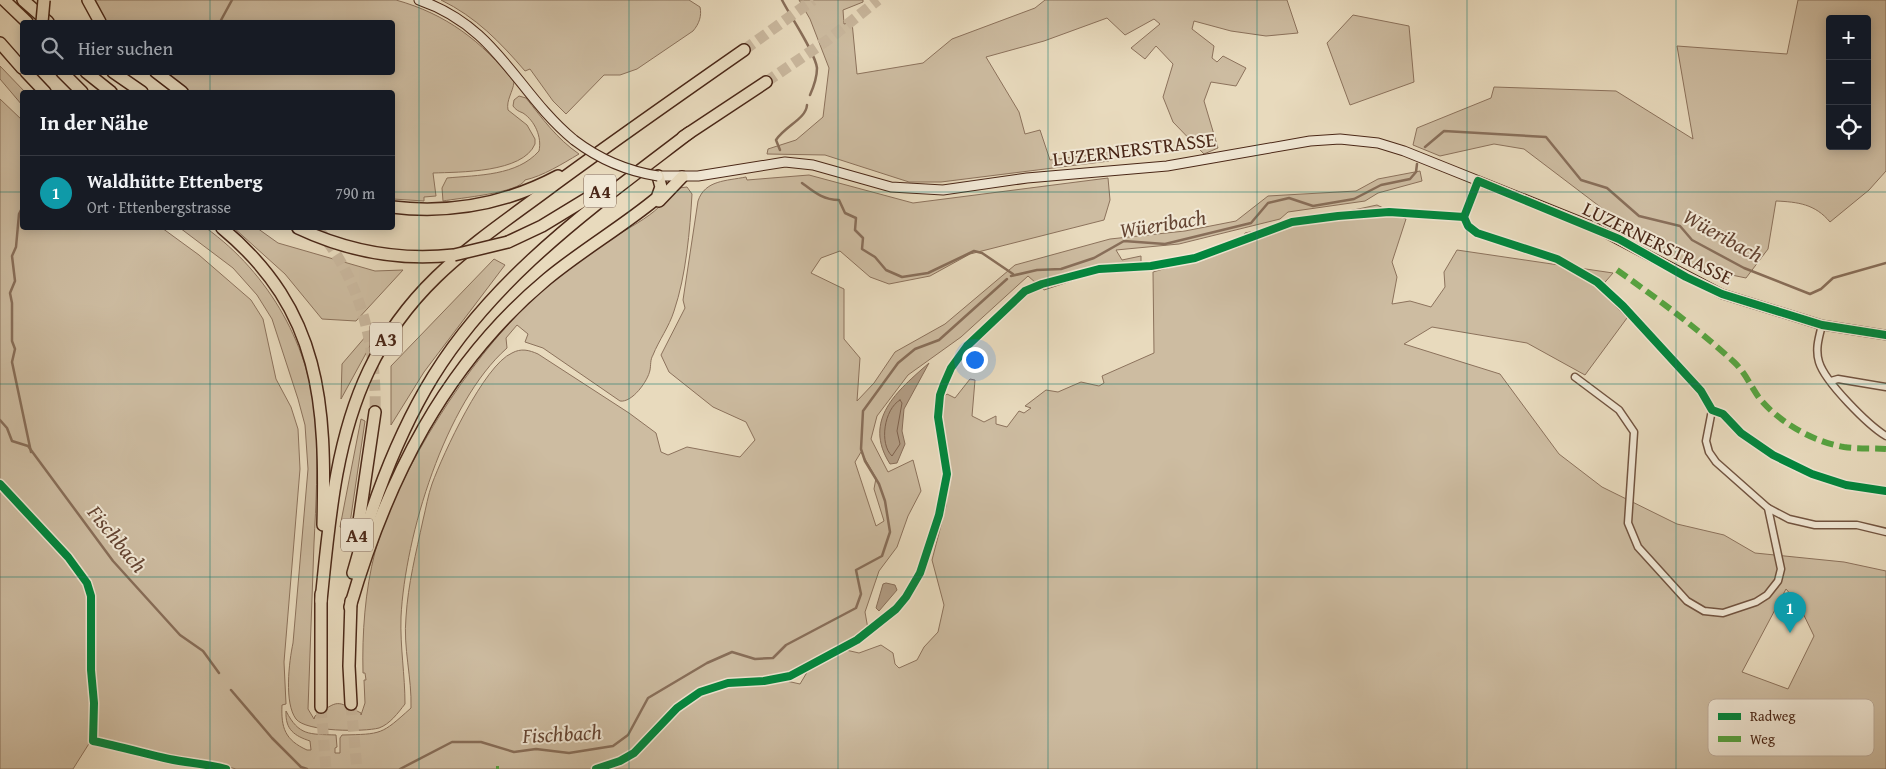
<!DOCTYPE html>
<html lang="de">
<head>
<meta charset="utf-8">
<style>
  :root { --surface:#171b24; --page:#242831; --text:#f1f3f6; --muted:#9ea1a6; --line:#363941; --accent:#c59692 }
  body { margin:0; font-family:"Gentium Book Plus",serif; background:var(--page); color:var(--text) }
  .controls { position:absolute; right:15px; top:15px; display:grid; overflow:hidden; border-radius:5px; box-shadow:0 2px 12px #0003 }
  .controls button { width:45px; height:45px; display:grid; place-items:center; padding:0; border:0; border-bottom:1px solid var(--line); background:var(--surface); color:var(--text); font:25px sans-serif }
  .you { position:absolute; left:974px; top:359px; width:18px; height:18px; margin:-12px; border:4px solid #fff; border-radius:50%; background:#1a73e8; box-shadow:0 0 0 8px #1a73e833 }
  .badge { display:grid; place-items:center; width:32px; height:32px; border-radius:50%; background:var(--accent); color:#fff; font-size:16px; font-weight:700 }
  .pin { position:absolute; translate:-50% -41px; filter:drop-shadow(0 1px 2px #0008) }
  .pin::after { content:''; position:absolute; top:26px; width:18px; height:15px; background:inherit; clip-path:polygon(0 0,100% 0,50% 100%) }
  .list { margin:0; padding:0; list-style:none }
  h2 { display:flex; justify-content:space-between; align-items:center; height:65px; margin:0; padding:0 20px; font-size:21px }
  h2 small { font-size:16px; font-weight:400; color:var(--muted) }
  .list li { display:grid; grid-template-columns:32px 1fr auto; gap:15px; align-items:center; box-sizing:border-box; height:75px; padding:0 20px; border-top:1px solid var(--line) }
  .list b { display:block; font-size:19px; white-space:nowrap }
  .list p { margin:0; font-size:16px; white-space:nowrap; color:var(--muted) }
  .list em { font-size:16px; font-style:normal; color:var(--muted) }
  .icon { flex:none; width:28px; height:28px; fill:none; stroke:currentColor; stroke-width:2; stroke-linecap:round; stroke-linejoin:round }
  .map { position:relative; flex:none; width:1886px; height:769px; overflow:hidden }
  .search { position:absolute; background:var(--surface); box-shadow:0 2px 12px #0003; left:20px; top:20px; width:375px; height:55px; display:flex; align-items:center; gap:12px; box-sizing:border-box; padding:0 18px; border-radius:5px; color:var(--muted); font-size:19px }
  .panel { position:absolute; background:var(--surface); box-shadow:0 2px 12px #0003; left:20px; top:90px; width:375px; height:140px; border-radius:5px }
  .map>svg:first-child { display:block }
  .green { fill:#cdbca1; stroke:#8c725c; fill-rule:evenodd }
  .water { fill:#b29d85; stroke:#886e59 }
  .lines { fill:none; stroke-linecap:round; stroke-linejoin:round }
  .shore { stroke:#7e624e; stroke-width:1 }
  .stream { stroke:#886e59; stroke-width:2.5 }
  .motorway-tunnel { stroke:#c8b69c; stroke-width:11; stroke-dasharray:11 5.5; stroke-linecap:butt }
  .minor-casing { stroke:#725440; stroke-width:9 }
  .secondary-casing { stroke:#4a2717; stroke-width:11 }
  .motorway-casing { stroke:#4a2717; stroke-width:14 }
  .minor { stroke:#f0e7d4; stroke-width:6 }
  .secondary { stroke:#f0e7d4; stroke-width:9 }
  .motorway { stroke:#e8dabd; stroke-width:11 }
  .secondary-bridge-casing { stroke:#4a2717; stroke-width:11; stroke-linecap:butt }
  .motorway-bridge-casing { stroke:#4a2717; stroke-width:14; stroke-linecap:butt }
  .secondary-bridge { stroke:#f0e7d4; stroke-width:9 }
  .motorway-bridge { stroke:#e8dabd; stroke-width:11 }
  .quiet { stroke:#56a340; stroke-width:6; stroke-dasharray:12 6; stroke-linecap:butt }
  .cycleway-casing { stroke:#f0e7d4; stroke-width:11 }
  .cycleway { stroke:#00873e; stroke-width:8 }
  .grid { fill:none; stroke:#0f766e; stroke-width:1; stroke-opacity:0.55 }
  .labels { text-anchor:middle; stroke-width:4; stroke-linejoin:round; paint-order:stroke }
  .shield { fill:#f0e7d4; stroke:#7c6150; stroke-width:1 }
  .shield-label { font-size:19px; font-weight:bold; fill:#4a2717 }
  .street-label { font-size:20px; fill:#4a2717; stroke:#f0e7d4 }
  .water-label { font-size:21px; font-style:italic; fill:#644432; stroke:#f0e7d4 }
  .key { fill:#f0e7d4; stroke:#bead9b; stroke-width:1 }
  .key-label { font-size:14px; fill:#4a2717 }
</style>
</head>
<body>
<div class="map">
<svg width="1886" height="769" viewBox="0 0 1886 769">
  <rect width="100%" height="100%" fill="#e8dabd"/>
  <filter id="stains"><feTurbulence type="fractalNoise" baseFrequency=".004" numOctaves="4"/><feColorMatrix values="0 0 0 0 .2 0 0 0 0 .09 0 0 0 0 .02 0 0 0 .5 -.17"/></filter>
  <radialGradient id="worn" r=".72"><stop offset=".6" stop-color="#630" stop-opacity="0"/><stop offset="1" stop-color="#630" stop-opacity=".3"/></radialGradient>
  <g class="green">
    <path d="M 93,0 L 396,0 C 446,14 482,41 514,82 C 513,92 506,100 508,110 L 527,125 L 535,139 L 535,144 C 523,173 459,172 433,173 L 436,196 L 424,197 L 424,201 L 393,199 L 392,92 L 191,92 L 165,73 L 392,72 L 392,22 L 105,22 Z"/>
    <path d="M 441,0 L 689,0 L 700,7 C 702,16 699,24 693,31 L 637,69 L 620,75 L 604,75 L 566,114 L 553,101 L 530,69 L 525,71 C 500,42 476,17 441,0 Z"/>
    <path d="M 799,0 L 863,0 L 863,2 L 843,10 L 844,24 L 852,22 L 857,74 L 923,63 L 952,39 L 1035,8 L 1045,0 L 1287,0 L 1298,33 L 1266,36 L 1231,31 L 1194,21 L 1192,29 L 1214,46 L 1212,58 L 1217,62 L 1223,56 L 1246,68 L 1236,86 L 1211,82 L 1204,101 L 1218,148 L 1204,154 L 1173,122 L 1163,97 L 1173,64 L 1156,46 L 1145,59 L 1131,48 L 1160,24 L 1154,19 L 1125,35 L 1107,18 L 1044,41 L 986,57 L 1019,112 L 1025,134 L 1040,130 L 1050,160 L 1109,152 L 1109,161 L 941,182 L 909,182 L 825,155 L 767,154 L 768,149 L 796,140 L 823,117 L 829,68 L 810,19 Z"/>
    <path d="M 1798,0 L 1886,0 L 1886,171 L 1869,190 L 1830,222 C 1815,204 1798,202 1776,201 L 1768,249 L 1746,278 L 1698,268 L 1653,247 L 1524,149 L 1494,144 L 1440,156 L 1413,145 L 1417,128 L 1491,98 L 1494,87 L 1616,91 L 1693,139 L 1677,46 L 1787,54 ZM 1830,19 L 1867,19 L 1867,146 L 1830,146 Z"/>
    <path d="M 1353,15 L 1409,26 L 1414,82 L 1350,105 L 1327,43 Z"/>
    <path d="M 0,66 L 25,92 L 22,92 L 22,105 L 0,79 Z"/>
    <path d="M 519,96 L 526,98 C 542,118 557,139 579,154 C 562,164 543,176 525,180 C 519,193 459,198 443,201 L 442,188 L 447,178 C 478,175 517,176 539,151 C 542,137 535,121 523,113 C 518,111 516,110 513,106 L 514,100 Z"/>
    <path d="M 0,99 L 22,120 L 22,228 L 162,228 L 199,255 L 251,300 L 263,319 L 276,379 L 291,407 L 298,429 L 300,469 L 284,662 L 286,704 L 282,705 C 281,728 285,740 307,750 L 311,750 L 310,741 C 295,736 285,730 286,711 C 299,736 309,734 336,735 L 337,747 L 335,748 L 335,753 L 340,753 L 340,738 L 342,735 C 382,734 381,735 411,708 C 412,678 403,648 406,617 C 408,584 416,553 423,520 C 426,508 428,495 432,484 C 443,454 484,365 512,353 C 521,348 529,350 538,354 L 629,413 L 656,433 L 661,452 L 668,455 L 687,447 L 740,457 L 755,440 L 746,422 L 713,407 L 669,372 L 661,355 L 685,308 L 683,300 L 698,201 C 705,180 726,181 746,177 L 747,180 L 809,175 L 913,203 L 1108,178 L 1110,200 L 1104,220 L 970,254 L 930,276 L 889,284 L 870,277 L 840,251 L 821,258 L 811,273 L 844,289 L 844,339 L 860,358 L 857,401 L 874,383 L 895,352 L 945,324 L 1015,265 L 1110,239 L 1185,231 L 1236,221 L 1268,196 L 1356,191 L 1378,179 L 1420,171 L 1422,181 L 1378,193 L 1365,201 L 1288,212 L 1280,219 L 1179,244 L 1116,250 L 1122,260 L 1141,256 L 1141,265 L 1119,265 L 1044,290 L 1028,276 L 961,337 L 908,375 L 877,416 L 871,439 L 888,472 L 913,460 L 921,491 L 908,516 L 897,547 L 879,571 L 865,612 L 868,629 L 831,652 L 787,674 L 711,684 L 675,707 L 628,755 L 590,769 L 236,769 L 199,759 L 196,762 L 98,738 L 90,742 L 73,769 L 0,769 ZM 861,452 L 876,478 L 874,489 L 884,521 L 876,526 L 855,462 Z"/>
    <path d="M 687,187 L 692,194 C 690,230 686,276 674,311 C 669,327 659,340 653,355 C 650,360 651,365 650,370 C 648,381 632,403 620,401 L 543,348 L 525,342 L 528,334 L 517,325 L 506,338 L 507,348 C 445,403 405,536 401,617 C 400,647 405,675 405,704 C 398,713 390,724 379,728 C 364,732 306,732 296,719 C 284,703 289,662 293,643 L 308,469 L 305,425 L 298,399 L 272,319 L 257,295 L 233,268 L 180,228 L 206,228 C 269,273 312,348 316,426 C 318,465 316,504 314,543 C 312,598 310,654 308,709 L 314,719 L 315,716 C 339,700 335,700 361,713 L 361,715 L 365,703 L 364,680 L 366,680 L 365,673 L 363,673 C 362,633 365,591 375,552 C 397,472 469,360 529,303 C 555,278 583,258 613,238 C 628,228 647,219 660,206 C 666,200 672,193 679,188 Z"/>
    <path d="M 1377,205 L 1406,219 L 1392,262 L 1397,277 L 1392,304 L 1410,301 L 1431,307 L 1445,287 L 1444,272 L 1457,250 L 1613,273 L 1599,289 L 1627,318 L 1585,375 L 1527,343 L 1432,327 L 1404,344 L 1500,374 L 1559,454 L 1602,487 L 1677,524 L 1724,535 L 1755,553 L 1844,562 L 1886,571 L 1886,769 L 607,769 L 621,763 L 646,747 L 676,714 L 711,690 L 782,680 L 800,684 L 809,669 L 846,650 L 859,653 L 881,645 L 893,653 L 895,664 L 899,668 L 917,660 L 924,647 L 938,632 L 944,605 L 932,560 L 946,506 L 949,476 L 948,454 L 942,425 L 944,397 L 947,394 L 955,398 L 970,379 L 975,380 L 972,416 L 984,422 L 996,416 L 996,424 L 1007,427 L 1019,411 L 1024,413 L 1031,408 L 1025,406 L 1046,390 L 1058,392 L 1081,382 L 1099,386 L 1104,383 L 1102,376 L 1154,353 L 1153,272 L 1239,247 L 1245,233 ZM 1786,589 L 1798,603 L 1814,636 L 1788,689 L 1742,672 Z"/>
    <path d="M 234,228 L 257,228 L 278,243 L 375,271 L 403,270 L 356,321 L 322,319 L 285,274 Z"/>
    <path d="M 494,259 L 505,265 L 424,372 L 391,425 L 391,366 Z"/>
    <path d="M 376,335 L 341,399 L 342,364 L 366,336 Z"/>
    <path d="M 361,419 L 365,421 L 349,530 L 340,527 Z"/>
  </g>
  <g class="water">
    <path d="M 929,363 L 904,409 L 902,431 L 905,444 L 897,463 L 890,464 C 862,420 897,391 929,363 Z"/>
    <path d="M 886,583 L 895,585 L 897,590 L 879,611 L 876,608 L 883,584 Z"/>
  </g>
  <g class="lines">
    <path class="shore" d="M 900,400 L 902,403 L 897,431 L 900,444 L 892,456 C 879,444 884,409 900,400 Z"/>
    <g class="stream">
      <path d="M 782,0 C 790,16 815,52 817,68 C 817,78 814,86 810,95"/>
      <path d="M 220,22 L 232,0"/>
      <path d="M 1425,147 L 1444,131 L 1546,137 L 1581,180 L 1607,188 L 1639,216 L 1680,226 L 1692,240 L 1744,268 L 1810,294 L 1821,289 L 1833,278 L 1886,263"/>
      <path d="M 780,150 L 776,140 C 785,126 806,119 807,105"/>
      <path d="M 802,183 C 814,192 823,200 839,200 L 845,213 L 856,218 L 855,230 L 863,238 L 862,249 L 875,257 L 886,270 L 902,277 L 928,273 L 974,251 L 982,253 L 1013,274"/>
      <path d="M 22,208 L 19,214 L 16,247 L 12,256 L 15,281 L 10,293 L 12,303 L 12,341 L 15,349 L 12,362 L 31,452"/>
      <path d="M 1011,276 L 1037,270 L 1061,269 L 1094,258 L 1124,241 L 1165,244 L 1251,223 L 1268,203 L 1289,198 L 1313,206 L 1354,199 L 1381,185 L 1410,179 L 1416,172 L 1417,164"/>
      <path d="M 0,420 L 7,428 L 12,441 L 28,446 L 113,561 L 180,635 L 203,651 L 219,673"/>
      <path d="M 231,690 L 272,738 L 301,767 L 307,769"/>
      <path d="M 400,769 L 452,742 L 481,742 L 514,752 L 536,749 L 569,753 L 613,746 L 628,735 L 648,698 L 707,663 L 732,652 L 755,659 L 773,658 L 786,645 L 856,608 L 861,594 L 856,570 L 882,556 L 890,532 L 885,501 L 879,484 L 865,461 L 861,449 L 863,411 L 898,363 L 915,349 L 939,340 L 1007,279"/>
    </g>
    <g class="motorway-tunnel">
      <path d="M 744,50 L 813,0"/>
      <path d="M 766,82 L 829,39 L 878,0"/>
      <path d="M 317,228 C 360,279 377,346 375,412"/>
      <path d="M 351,704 L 357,769"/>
      <path d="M 321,707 L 326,769"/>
    </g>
    <g class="minor-casing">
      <g id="minor">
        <path d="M 1478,181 L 1464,217 L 1468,226 L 1477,233 L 1557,259 L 1597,282 L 1623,306 L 1701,391 L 1712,410 L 1723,414 L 1741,433 L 1773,455 L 1812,474 L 1846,485 L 1886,491"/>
        <path d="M 1822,325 C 1819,337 1815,349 1819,362 C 1825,382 1868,425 1886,436"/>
        <path d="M 1575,377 L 1619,410 L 1634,432 L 1628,523 L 1638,547 L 1687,601 L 1704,611 L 1723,613 L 1756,602 L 1767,595 L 1778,581 L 1781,569 L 1768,508 L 1716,462 L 1709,452 L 1706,441 L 1712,410"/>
        <path d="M 1831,381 L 1838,379 L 1886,387"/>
        <path d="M 1768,508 L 1789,519 L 1815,525 L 1857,525 L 1886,532"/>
      </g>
    </g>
    <g class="secondary-casing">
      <g id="secondary">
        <path d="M 419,0 C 498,27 516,92 574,140"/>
        <path d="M 658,176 L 698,176 L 785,162 L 813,165 L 891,187 L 943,190 L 1027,178 L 1167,166 L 1310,141 L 1340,139 L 1378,143 L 1404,151 L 1594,227 L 1722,294 L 1822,325 L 1886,335"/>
      </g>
    </g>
    <g class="motorway-casing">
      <g id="motorway">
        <path d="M 4,0 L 27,22"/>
        <path d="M 23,0 L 48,22"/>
        <path d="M 88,0 L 100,22"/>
        <path d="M 0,43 L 22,68"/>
        <path d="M 26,72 L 45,92"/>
        <path d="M 62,72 L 82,92"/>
        <path d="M 86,72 L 111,92"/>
        <path d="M 113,72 L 142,92"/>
        <path d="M 156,72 L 182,92"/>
        <path d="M 683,137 L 766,82"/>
        <path d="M 659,201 L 682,177"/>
        <path d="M 392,207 C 450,214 507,203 558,176"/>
        <path d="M 222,228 C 322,311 326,405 323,525"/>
        <path d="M 298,228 C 347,251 400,261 454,255"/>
        <path d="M 508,242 L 542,226 L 611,184"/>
        <path d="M 357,535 L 375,412"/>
        <path d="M 353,573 C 370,510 392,448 425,390 C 487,281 591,208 689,133"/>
        <path d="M 321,601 C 329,523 335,441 369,370 C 410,284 474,244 547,190 C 612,142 678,96 744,50"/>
        <path d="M 350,607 C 387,480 444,365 547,279 C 582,250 622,227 657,198 L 661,187 L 658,176"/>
        <path d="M 351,704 L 349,666 L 351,601"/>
        <path d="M 321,707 L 321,594"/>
      </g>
    </g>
    <use href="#minor" class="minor"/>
    <use href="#secondary" class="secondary"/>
    <use href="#motorway" class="motorway"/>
    <g class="secondary-bridge-casing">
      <path id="secondary-bridge" d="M 574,140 C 599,159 626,171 658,176"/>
    </g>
    <g class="motorway-bridge-casing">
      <g id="motorway-bridge">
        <path d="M 42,22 L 44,0"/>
        <path d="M 454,255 L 508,242"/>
      </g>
    </g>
    <use href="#secondary-bridge" class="secondary-bridge"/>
    <use href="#motorway-bridge" class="motorway-bridge"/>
    <g class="quiet">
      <path d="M 1617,270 C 1658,299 1697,328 1734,362 C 1745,372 1751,387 1760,399 C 1780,423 1814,442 1844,447 C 1858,449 1872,448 1886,449"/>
      <path d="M 496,769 L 499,769"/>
    </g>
    <g class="cycleway-casing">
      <g id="cycleway">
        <path d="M 1886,335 L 1822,325 L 1722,294 L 1686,277 L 1619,239 L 1478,181 L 1464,217 L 1468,226 L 1477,233 L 1557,259 L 1597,282 L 1623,306 L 1701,391 L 1712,410 L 1723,414 L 1741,433 L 1773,455 L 1812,474 L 1846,485 L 1886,491"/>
        <path d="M 0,484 L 68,557 L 87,583 L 91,596 L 91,670 L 94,703 L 93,741 C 118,746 143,753 169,759 C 188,763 207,764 226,769"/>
        <path d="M 596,769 L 620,761 L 634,753 L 677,708 L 700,692 L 728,683 L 764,681 L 790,676 L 857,640 L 896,609 L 906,597 L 920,573 L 939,515 L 947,474 L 938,417 L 940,395 L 944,384 L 951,368 L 967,346 L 1025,291 L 1042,284 L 1099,269 L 1151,266 L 1195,258 L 1292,222 L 1338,216 L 1389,212 L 1464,217"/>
      </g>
    </g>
    <use href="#cycleway" class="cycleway"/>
  </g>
  <path class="grid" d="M 210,0 L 210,22M 419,0 L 419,769M 629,0 L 629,769M 838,0 L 838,769M 1048,0 L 1048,769M 1257,0 L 1257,769M 1467,0 L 1467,769M 1676,0 L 1676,769M 210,72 L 210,92M 0,192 L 22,192M 392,192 L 1886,192M 210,228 L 210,769M 0,384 L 1886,384M 0,577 L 1886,577"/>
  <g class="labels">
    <g class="shield">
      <rect x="584" y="174.5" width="32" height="33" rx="4"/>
      <rect x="370" y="322.5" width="32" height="33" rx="4"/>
      <rect x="341" y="518.5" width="32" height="33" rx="4"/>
    </g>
    <g class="shield-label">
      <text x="600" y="198">A4</text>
      <text x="386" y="346">A3</text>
      <text x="357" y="542">A4</text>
    </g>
    <g class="street-label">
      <text transform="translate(1134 149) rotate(-7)" y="7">LUZERNERSTRASSE</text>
      <text transform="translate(1658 243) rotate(26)" y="7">LUZERNERSTRASSE</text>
    </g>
    <g class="water-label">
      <text transform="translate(1163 224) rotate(-9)" y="7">Wüeribach</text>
      <text transform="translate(1723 236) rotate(29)" y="7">Wüeribach</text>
      <text transform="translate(117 539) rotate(51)" y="7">Fischbach</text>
      <text transform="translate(562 734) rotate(-3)" y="7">Fischbach</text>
    </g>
  </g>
  <rect x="1708" y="699" width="166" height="57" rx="8" class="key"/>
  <rect x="1718" y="713" width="23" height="7" fill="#00873e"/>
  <rect x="1718" y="736" width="23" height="6" fill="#56a340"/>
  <g class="key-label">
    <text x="1750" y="721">Radweg</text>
    <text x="1750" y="744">Weg</text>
  </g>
  <rect width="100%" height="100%" filter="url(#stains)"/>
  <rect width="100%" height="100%" fill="url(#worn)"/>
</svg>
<div class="controls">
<button>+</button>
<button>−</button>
<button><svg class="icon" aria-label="locate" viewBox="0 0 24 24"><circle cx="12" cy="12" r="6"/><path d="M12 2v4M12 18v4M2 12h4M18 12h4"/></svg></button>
</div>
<div class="you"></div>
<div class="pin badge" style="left:1790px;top:633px;background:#0f9aa8">1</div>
<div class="search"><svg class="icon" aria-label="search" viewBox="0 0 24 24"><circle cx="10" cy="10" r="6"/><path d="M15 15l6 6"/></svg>Hier suchen</div>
<section class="panel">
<h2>In der Nähe<small></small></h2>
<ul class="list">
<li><span class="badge" style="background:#0f9aa8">1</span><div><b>Waldhütte Ettenberg</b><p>Ort · Ettenbergstrasse</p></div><em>790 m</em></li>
</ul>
</section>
</div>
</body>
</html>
